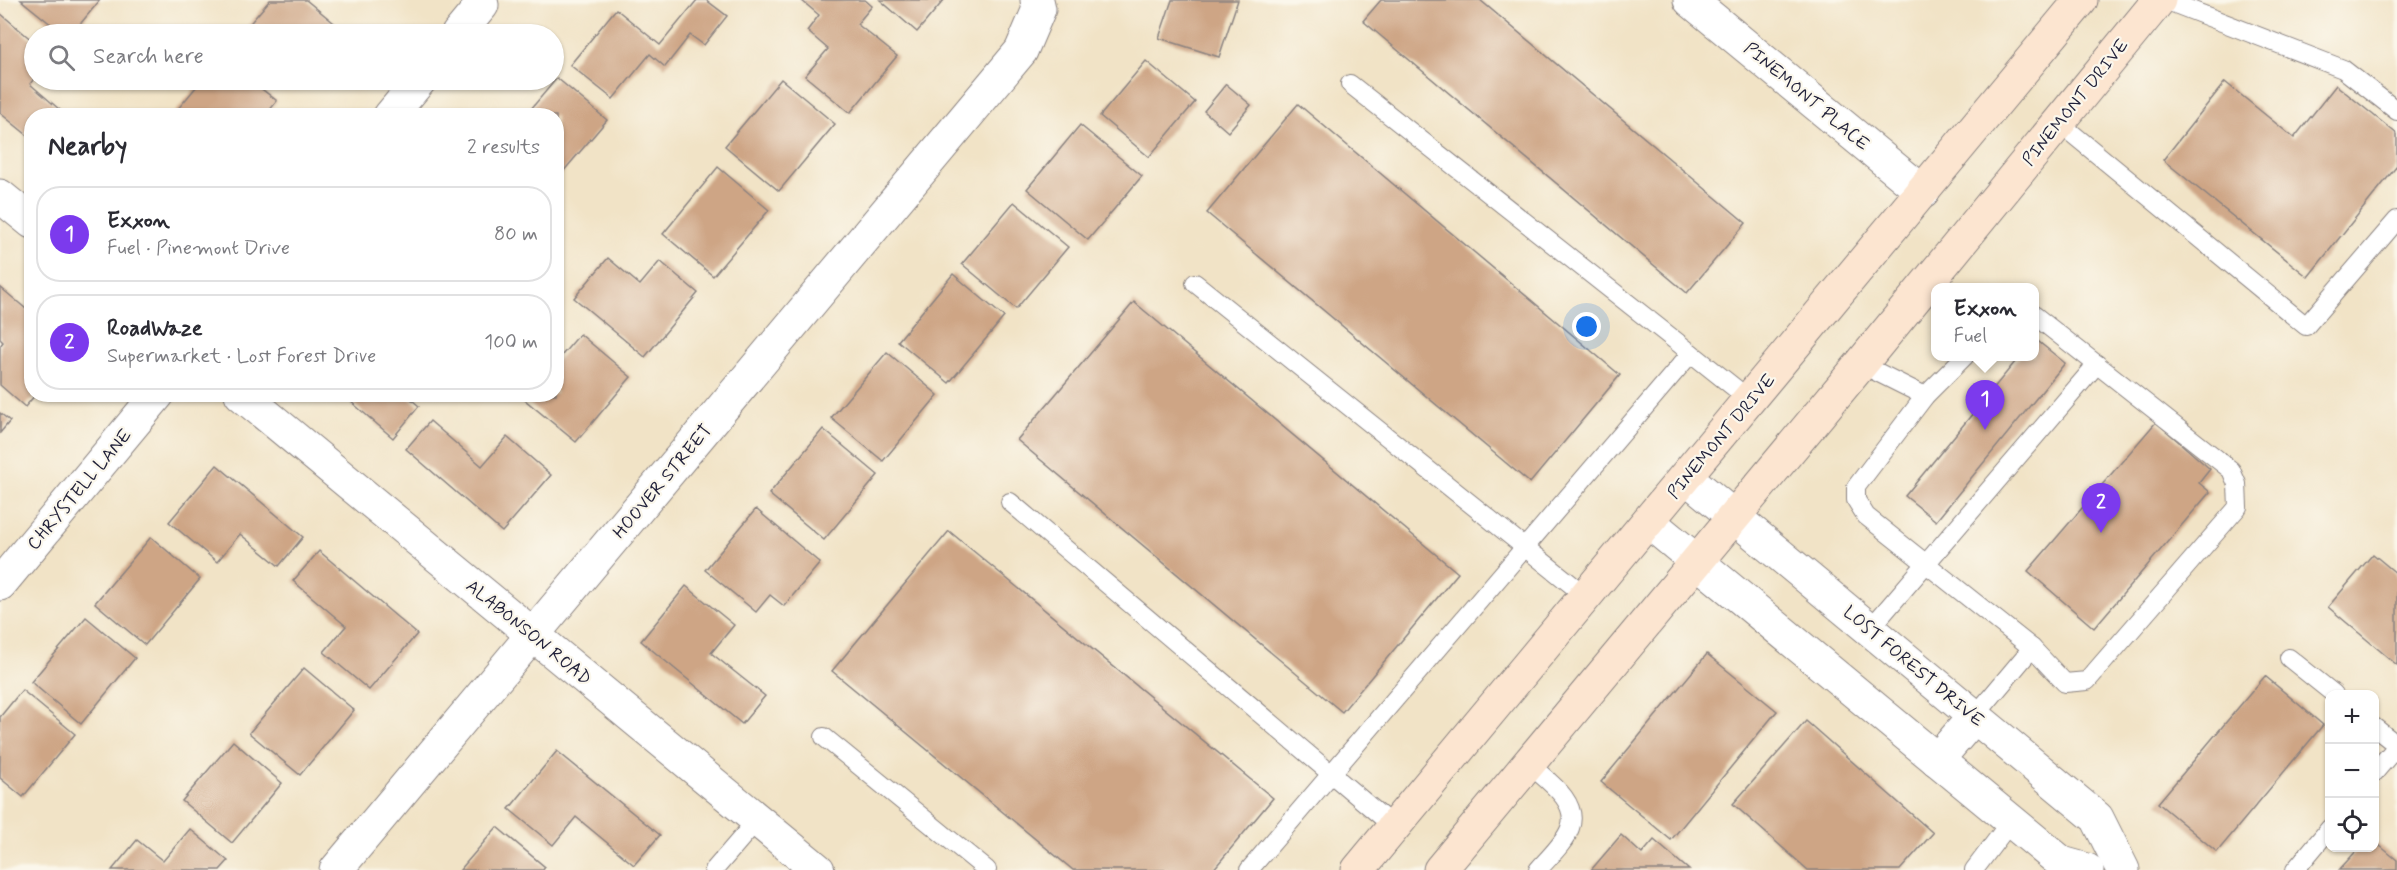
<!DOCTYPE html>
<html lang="en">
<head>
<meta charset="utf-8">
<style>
  :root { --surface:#fff; --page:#f7f7f7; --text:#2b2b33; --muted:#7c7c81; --line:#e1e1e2; --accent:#7c3aed }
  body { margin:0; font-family:Mynerve,sans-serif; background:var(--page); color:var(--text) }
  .controls { position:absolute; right:18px; bottom:18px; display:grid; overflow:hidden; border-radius:12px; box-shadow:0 2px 4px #0004 }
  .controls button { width:54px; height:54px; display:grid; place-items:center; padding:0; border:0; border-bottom:2px solid var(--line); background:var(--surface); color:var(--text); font:30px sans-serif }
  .you { position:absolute; left:1587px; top:327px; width:21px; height:21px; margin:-15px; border:4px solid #fff; border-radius:50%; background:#1a73e8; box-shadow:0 0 0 9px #1a73e833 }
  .badge { display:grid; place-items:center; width:39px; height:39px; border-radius:50%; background:var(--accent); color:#fff; font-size:20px; font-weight:700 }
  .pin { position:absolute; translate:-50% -50px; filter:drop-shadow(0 2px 3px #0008) }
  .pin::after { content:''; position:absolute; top:32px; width:21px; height:18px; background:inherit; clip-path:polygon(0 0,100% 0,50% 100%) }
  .popup { position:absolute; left:1931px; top:283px; width:108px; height:78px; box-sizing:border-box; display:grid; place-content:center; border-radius:12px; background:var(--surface); filter:drop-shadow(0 2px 4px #0005); font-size:20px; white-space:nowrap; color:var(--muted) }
  .popup b { font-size:22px; color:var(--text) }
  .popup::after { content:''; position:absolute; left:50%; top:100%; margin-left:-12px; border:12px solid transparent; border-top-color:var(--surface) }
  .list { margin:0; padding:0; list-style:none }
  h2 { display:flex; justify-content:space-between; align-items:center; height:78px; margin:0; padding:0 24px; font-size:26px }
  h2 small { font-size:20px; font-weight:400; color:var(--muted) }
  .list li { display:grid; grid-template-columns:39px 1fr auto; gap:18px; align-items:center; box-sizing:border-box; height:96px; margin:0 12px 12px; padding:0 12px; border:2px solid var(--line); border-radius:24px }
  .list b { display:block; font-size:22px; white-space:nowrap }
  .list p { margin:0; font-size:20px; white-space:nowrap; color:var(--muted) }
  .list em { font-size:20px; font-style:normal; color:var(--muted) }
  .icon { flex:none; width:33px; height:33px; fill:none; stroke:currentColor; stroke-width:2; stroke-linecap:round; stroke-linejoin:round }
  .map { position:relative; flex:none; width:2397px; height:870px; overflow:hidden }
  .search { position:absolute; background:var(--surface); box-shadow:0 2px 4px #0004; left:24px; top:24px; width:540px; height:66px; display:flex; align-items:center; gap:15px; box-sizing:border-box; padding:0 21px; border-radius:33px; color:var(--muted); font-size:22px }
  .panel { position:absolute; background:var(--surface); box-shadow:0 2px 4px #0004; left:24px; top:108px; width:540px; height:294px; border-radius:24px }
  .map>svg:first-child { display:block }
  .building { fill:#cea585 }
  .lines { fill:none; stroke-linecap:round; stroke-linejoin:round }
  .lane-casing { stroke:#8a8280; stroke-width:20 }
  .street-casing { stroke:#8a8280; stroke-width:35 }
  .secondary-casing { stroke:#8a8280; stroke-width:35 }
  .lane { stroke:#fff; stroke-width:18 }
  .street { stroke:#fff; stroke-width:33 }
  .secondary { stroke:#fce5d0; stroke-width:33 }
  .labels { text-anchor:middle; stroke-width:4.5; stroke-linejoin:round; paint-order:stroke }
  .street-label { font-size:18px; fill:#22223b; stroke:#fbf7ec }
</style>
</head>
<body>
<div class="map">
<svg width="2397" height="870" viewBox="0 0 2397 870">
  <rect width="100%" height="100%" fill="#fbf7ec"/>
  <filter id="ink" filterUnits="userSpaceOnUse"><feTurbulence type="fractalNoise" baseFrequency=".0167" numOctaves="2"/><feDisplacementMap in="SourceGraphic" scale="12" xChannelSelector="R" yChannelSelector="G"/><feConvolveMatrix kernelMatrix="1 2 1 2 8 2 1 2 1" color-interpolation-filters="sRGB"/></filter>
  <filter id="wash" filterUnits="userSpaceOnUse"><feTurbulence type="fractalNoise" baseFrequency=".008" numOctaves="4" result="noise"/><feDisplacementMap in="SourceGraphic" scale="24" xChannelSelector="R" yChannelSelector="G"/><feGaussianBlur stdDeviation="1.35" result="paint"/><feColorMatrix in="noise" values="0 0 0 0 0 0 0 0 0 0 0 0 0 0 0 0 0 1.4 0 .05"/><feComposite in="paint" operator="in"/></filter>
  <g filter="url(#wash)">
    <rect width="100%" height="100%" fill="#f1e3c6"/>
    <g id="blocks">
      <g class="building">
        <path d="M 21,0 L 100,0 L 72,34 L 63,34 Z"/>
        <path d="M 270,0 L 306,0 L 339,27 L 333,34 L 241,34 Z"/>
        <path d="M 697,0 L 706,0 L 727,16 L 704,45 L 690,35 L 665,67 L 650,54 L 613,99 L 570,65 L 616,9 L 660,45 Z"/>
        <path d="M 801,0 L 865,0 L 872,6 L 857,24 L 897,56 L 850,113 L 805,76 L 828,49 L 807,31 L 819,15 Z"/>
        <path d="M 880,0 L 944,0 L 917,32 Z"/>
        <path d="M 1172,0 L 1238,0 L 1219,57 L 1159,38 Z"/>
        <path d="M 1381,0 L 1480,0 L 1746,223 L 1687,293 L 1363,21 Z"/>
        <path d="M 0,13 L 34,42 L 34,79 L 30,84 L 67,116 L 32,116 L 32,139 L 0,113 Z"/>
        <path d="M 1146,61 L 1195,102 L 1149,157 L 1100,116 Z"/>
        <path d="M 557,78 L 607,120 L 556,180 L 556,116 L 525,116 Z"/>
        <path d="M 781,79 L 835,124 L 779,191 L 725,146 Z"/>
        <path d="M 202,80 L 250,80 L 277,101 L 265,116 L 172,116 Z"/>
        <path d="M 2225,82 L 2294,138 L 2336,85 L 2397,134 L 2397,166 L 2308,277 L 2163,160 Z"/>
        <path d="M 1226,84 L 1251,105 L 1228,132 L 1204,111 Z"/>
        <path d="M 1298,104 L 1620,375 L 1530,483 L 1207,213 Z"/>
        <path d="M 1080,125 L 1142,176 L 1088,240 L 1027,189 Z"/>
        <path d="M 718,167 L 769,210 L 713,276 L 663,234 Z"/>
        <path d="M 1014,202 L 1068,247 L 1016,309 L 962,264 Z"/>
        <path d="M 608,258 L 640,285 L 660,261 L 698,293 L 645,357 L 574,298 Z"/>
        <path d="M 953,274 L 1004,317 L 949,383 L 898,341 Z"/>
        <path d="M 0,287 L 32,314 L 32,394 L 36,394 L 25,407 L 0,385 L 0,346 L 3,342 L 0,339 Z"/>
        <path d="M 1134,302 L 1458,573 L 1342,712 L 1017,440 Z"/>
        <path d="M 580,334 L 631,377 L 576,442 L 525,400 L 529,394 L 556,394 L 556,362 Z"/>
        <path d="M 2034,338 L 2065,363 L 1936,521 L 1905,496 L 2020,356 L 2034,356 Z"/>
        <path d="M 887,352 L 938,395 L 883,461 L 831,418 Z"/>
        <path d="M 342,394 L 405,394 L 419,406 L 393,438 Z"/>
        <path d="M 0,413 L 10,421 L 0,433 Z"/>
        <path d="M 430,421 L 482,466 L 507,437 L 551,475 L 502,532 L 406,449 Z"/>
        <path d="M 2156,422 L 2210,469 L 2199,483 L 2210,492 L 2094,628 L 2028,571 Z"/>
        <path d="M 823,429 L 878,475 L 824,540 L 769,494 Z"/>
        <path d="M 217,465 L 303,537 L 279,566 L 240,534 L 217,562 L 169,522 Z"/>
        <path d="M 756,509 L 820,563 L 784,606 L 770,595 L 756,612 L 705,570 Z"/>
        <path d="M 949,531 L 1273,798 L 1213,870 L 1073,870 L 832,671 Z"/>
        <path d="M 151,537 L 200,579 L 145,645 L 95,603 Z"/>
        <path d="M 319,551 L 417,634 L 369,690 L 324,652 L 346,626 L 293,581 Z"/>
        <path d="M 2373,554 L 2397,574 L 2397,665 L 2328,607 Z"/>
        <path d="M 686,586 L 734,625 L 711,653 L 765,696 L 742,724 L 641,641 Z"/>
        <path d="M 86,617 L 135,658 L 81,724 L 31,682 Z"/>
        <path d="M 1707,654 L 1777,711 L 1671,840 L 1601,782 Z"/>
        <path d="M 304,668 L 354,710 L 300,775 L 249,733 Z"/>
        <path d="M 2265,676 L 2323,725 L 2217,852 L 2158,803 Z"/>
        <path d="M 22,690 L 75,734 L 23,797 L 0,778 L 0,717 Z"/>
        <path d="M 1806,721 L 1933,833 L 1900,870 L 1808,870 L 1733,804 Z"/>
        <path d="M 233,741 L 282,783 L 232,843 L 182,801 Z"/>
        <path d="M 557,751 L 660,835 L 634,865 L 576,817 L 553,845 L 509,809 Z"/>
        <path d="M 497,827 L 545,867 L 543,870 L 460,870 Z"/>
        <path d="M 190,829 L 228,861 L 220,870 L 112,870 L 137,840 L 163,861 Z"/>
        <path d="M 1621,835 L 1642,854 L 1654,840 L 1689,870 L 1591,870 Z"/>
        <path d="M 2374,841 L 2397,860 L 2397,870 L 2339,870 L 2359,848 L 2374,848 Z"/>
      </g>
    </g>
  </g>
  <g filter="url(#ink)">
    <use href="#blocks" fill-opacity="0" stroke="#8a8280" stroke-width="1.5"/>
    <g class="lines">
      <g class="lane-casing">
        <g id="lane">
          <path d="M 2165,0 L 2343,69 L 2397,111"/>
          <path d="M 1350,84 L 1691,353"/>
          <path d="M 2058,122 L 2306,326 L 2397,220"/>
          <path d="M 1195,283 L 1587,597"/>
          <path d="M 1965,356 L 1925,396 L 1856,487 L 1856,500 L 1866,516 L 2032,648 L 2065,683 L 2087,681 L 2238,507 L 2237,484 L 2231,470 L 2034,315"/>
          <path d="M 1861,364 L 1925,396"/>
          <path d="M 1010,502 L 1394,827"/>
          <path d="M 1870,629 L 2097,364"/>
          <path d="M 2289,658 L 2334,694"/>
          <path d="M 1975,716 L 2032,648"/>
          <path d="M 2374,727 L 2397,745"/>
          <path d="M 824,737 L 987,870"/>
          <path d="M 1528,763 C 1545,779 1580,801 1570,828 C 1565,843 1548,858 1538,870"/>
          <path d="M 2374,773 L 2397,746"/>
          <path d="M 714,870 L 757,820"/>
          <path d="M 1249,870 L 1691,353 L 1750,400"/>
          <path d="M 1974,870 L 2011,821"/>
          <path d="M 2295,870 L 2330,828"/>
        </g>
      </g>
      <g class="street-casing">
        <g id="street">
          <path d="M 1690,0 L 1923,192"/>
          <path d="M 458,34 L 482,5"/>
          <path d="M 390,116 L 420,80"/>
          <path d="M 0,196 L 32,222"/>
          <path d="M 241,394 L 818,870"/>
          <path d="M 1686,477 L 2097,818 L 2123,870"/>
          <path d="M 1649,522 L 2062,863 L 2087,870"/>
          <path d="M 0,584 L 158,394"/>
          <path d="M 1937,760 L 1975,716"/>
          <path d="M 336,870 L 1021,51 L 1039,9 L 1037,0"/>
        </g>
      </g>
      <g class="secondary-casing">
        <g id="secondary">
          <path d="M 1358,870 L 2081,0"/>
          <path d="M 1440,870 L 1861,364 L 2159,0"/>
        </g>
      </g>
      <use href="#lane" class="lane"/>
      <use href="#street" class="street"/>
      <use href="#secondary" class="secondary"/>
    </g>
  </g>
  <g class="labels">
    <g class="street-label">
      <text transform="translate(1807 96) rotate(40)" y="6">PINEMONT PLACE</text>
      <text transform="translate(2075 102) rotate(-51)" y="6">PINEMONT DRIVE</text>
      <text transform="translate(1721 436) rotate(-50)" y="6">PINEMONT DRIVE</text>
      <text transform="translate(662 481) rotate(-50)" y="6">HOOVER STREET</text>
      <text transform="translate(79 489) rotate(-50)" y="6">CHRYSTELL LANE</text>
      <text transform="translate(529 632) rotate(39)" y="6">ALABONSON ROAD</text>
      <text transform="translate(1914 666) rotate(40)" y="6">LOST FOREST DRIVE</text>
    </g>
  </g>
</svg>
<div class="controls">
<button>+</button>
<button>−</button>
<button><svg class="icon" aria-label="locate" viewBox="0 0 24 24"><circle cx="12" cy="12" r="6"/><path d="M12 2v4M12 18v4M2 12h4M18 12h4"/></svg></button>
</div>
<div class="you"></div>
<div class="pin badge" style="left:1985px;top:430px">1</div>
<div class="popup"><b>Exxon</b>Fuel</div>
<div class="pin badge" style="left:2101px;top:533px">2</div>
<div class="search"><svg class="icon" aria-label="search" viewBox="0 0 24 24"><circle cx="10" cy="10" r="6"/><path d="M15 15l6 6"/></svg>Search here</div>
<section class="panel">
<h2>Nearby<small>2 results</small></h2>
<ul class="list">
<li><span class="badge">1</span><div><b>Exxon</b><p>Fuel · Pinemont Drive</p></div><em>80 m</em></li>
<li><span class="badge">2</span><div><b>RoadWaze</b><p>Supermarket · Lost Forest Drive</p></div><em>100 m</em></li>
</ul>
</section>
</div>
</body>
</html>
